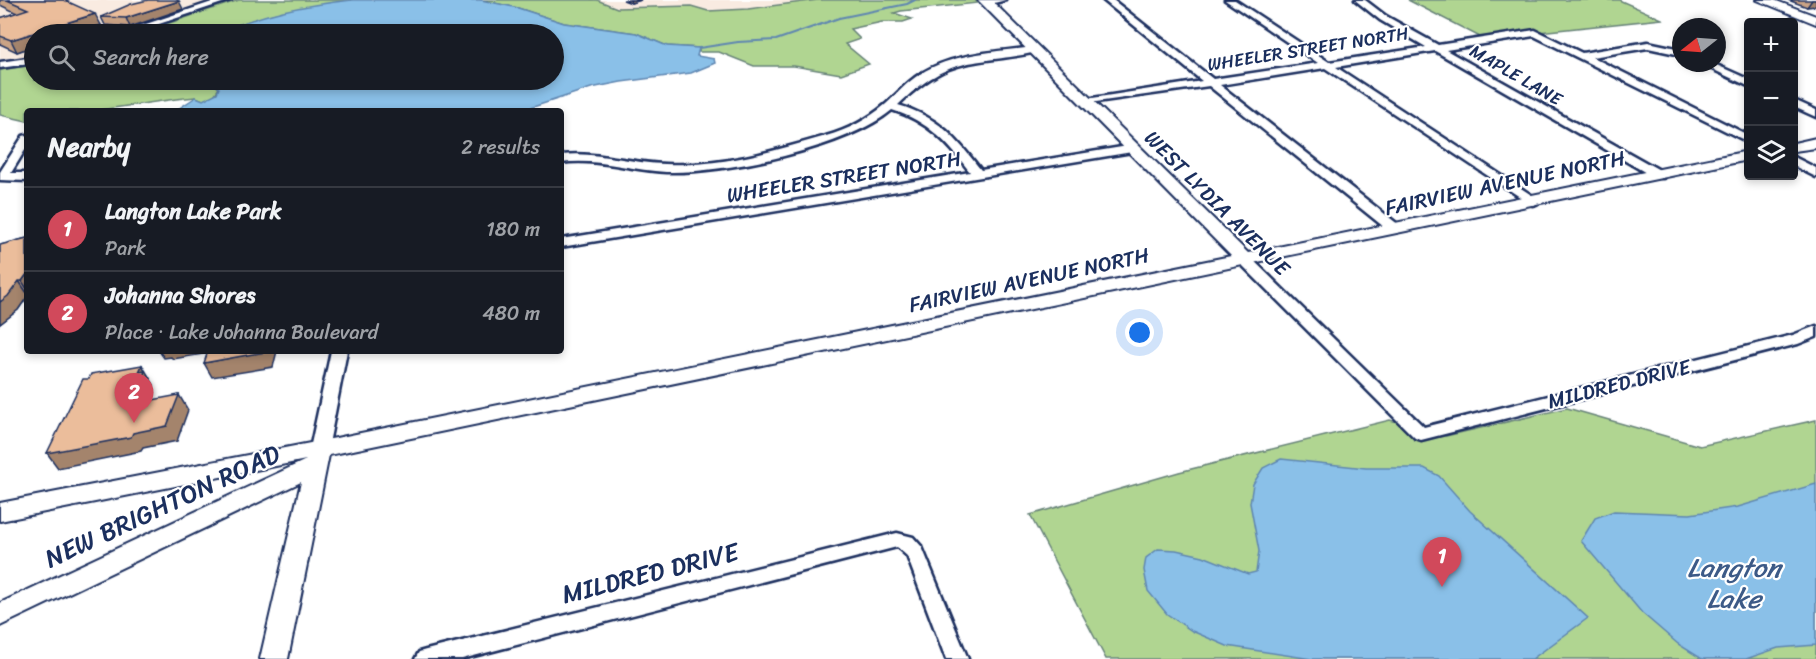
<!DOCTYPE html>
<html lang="en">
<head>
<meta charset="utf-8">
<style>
  :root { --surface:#171b24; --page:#242831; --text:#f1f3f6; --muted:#9ea1a6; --line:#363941; --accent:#d1495b }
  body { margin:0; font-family:Sriracha,sans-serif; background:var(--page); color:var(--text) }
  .controls { position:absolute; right:18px; top:18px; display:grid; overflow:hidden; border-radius:6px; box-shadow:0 3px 9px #0003 }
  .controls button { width:54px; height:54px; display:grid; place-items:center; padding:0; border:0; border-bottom:2px solid var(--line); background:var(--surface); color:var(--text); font:30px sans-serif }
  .compass { position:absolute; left:1672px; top:18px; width:54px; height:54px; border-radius:50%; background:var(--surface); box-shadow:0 3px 9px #0003; rotate:253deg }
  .you { position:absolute; left:1140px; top:333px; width:21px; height:21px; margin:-15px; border:4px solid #fff; border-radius:50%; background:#1a73e8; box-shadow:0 0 0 9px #1a73e833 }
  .badge { display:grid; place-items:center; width:39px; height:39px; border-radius:50%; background:var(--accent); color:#fff; font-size:20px; font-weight:700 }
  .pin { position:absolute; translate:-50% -50px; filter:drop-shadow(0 2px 3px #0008) }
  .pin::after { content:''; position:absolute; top:32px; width:21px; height:18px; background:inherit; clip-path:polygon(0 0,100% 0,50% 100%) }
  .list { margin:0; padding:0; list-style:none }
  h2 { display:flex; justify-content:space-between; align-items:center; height:78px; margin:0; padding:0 24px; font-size:26px }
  h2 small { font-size:20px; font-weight:400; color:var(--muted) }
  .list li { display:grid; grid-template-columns:39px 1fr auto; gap:18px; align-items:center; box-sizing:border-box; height:84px; padding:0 24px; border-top:2px solid var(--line) }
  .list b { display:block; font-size:22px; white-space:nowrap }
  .list p { margin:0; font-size:20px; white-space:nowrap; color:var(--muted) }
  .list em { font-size:20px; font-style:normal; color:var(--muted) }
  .icon { flex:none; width:33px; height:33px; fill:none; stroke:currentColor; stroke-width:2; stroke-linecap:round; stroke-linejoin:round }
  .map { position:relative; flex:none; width:1816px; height:659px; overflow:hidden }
  .search { position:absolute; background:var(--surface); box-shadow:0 3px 9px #0003; left:24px; top:24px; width:540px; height:66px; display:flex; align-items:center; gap:15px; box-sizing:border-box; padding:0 21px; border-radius:33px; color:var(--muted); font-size:22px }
  .panel { position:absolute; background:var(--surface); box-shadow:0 3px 9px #0003; left:24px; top:108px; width:540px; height:246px; border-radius:6px }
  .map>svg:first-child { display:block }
  .built { fill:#f9ebe1 }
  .green { fill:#b0d591; stroke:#668278; stroke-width:1.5 }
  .water { fill:#8ac0e8; stroke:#5e86b1; stroke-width:1.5 }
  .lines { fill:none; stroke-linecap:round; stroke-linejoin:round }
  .stream { stroke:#5e86b1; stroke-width:2 }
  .minor-casing { stroke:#1b2f5e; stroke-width:5 }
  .tertiary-casing { stroke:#1b2f5e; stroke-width:4 }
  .minor { fill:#fff; fill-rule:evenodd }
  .tertiary { fill:#fff; fill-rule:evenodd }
  .wall { fill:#caa385; stroke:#1b2f5e; stroke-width:1.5 }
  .shaded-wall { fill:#a4846c; stroke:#1b2f5e; stroke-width:1.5 }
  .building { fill:#ebbd9b; stroke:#1b2f5e; stroke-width:1.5 }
  .labels { text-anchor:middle; stroke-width:4.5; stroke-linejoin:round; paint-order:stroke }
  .far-street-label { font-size:18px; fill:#1b2f5e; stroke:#fff }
  .street-label { font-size:21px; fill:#1b2f5e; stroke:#fff }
  .near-street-label { font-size:26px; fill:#1b2f5e; stroke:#fff }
  .near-water-label { font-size:27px; font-style:italic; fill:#3c5a87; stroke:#fff }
</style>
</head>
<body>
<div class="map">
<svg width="1816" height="659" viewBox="0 0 1816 659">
  <rect width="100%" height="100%" fill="#fff"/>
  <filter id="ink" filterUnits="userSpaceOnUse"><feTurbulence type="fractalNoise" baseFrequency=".0167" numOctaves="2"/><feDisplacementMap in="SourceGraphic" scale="12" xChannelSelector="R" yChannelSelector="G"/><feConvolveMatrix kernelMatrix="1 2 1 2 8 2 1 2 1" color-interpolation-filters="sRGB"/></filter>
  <g filter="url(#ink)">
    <g class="built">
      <path d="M 0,0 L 239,0 L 136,34 L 34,34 L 34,65 L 0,70 Z"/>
      <path d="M 597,0 L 818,0 L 748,9 L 708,11 L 691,6 L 616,8 Z"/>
    </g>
    <g class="green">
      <path d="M 239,0 L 352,0 L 273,14 L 240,24 L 218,34 L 136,34 Z"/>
      <path d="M 480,0 L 597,0 L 617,8 L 691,6 L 708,11 L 748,9 L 818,0 L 975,0 L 978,3 L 901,11 L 894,13 L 912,19 L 903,22 L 882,22 L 850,29 L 860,39 L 845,44 L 869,64 L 841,74 L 794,66 L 754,66 L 719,52 L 699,52 L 699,48 L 667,46 L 636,33 L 564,23 L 518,8 Z"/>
      <path d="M 1408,0 L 1619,0 L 1662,19 L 1482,38 Z"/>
      <path d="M 34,65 L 34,80 L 196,80 L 215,85 L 219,88 L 213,97 L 203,100 L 196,97 L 176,99 L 92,111 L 27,111 L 27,121 L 0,115 L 0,70 Z"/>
      <path d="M 1567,408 L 1700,446 L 1816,420 L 1816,659 L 1106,659 L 1030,515 L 1179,472 L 1390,420 L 1446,436 Z"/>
    </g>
    <g class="water">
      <path d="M 352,0 L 481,0 L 518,8 L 564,23 L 636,33 L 667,46 L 699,48 L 697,56 L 714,59 L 715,63 L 691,73 L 621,82 L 591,88 L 521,111 L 175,111 L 196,97 L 203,100 L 217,93 L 219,88 L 215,85 L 196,80 L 554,80 L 554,34 L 218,34 C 259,13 306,5 352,0 Z"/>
      <path d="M 1281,459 L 1366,468 L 1424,468 L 1439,476 L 1470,511 L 1588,618 L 1532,659 L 1312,659 L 1227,646 L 1192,631 L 1167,614 L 1148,591 L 1144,570 L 1146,558 L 1158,549 L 1176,550 L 1203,556 L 1248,574 L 1256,572 L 1259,551 L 1250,503 L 1253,484 L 1263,468 Z"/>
      <path d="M 1816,484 L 1816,645 L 1778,648 L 1746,659 L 1702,659 L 1678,644 L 1642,613 L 1581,541 L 1595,518 L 1614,511 L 1690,514 L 1738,507 Z"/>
    </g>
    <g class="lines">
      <path class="stream" d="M 699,48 L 738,42 L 776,40 L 839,18 L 907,4 L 915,0"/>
      <g class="minor-casing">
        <g id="minor">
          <path d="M 218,0 L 231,0 L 129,34 L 116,34 Z"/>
          <path d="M 983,0 L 1006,0 L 986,5 L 982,2 Z"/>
          <path d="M 1103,0 L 1113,0 L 1213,79 L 1318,63 L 1225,0 L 1235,0 L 1329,62 L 1426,47 L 1380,20 L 1355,0 L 1365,0 L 1386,16 L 1438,45 L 1535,30 L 1582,53 L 1648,42 L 1681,49 L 1681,55 L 1648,48 L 1592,57 L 1748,135 L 1748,142 L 1534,36 L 1446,50 L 1663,172 L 1663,178 L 1655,178 L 1435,51 L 1336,67 L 1536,198 L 1538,201 L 1536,204 L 1532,205 L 1325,68 L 1220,85 L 1399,225 L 1401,228 L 1394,232 L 1389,231 L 1209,86 L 1082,104 L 1082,100 L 1086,99 L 1202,81 Z"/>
          <path d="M 1034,47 L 1037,48 L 1037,52 C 972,66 952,53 898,105 C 939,117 956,138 981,170 L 1134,145 L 1140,149 L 1138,151 L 561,247 L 561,239 L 970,172 C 948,143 928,121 892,110 C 847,148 724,174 666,172 C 630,170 597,158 561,163 L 561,155 C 597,151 629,163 665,164 C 719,167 774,151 826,136 C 848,130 868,119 886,104 C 897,94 907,82 920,74 C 953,53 996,52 1034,47 Z"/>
          <path d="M 34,57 L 34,63 L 0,68 L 0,62 Z"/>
          <path d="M 1699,63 L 1712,63 L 1748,79 L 1748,86 Z"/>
          <path d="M 1794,100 L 1816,110 L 1816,117 L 1794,107 Z"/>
          <path d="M 27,135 L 27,147 L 11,173 L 27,173 L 27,181 L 0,180 L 0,172 L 23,136 Z"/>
          <path d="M 1794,157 L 1816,168 L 1816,177 L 1794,166 Z"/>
          <path d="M 1244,255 L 1249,256 L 1424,427 L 1793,335 L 1816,326 L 1816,337 L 1798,344 L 1421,440 L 1415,438 L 1239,262 L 1237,259 L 1239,256 Z"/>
          <path d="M 331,351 L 347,351 L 328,449 L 325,453 L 319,455 L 313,453 L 310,449 Z"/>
          <path d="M 897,533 L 913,537 L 922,547 L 968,659 L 946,659 L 907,556 L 897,547 L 462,659 L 415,659 L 419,652 L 426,650 Z"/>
        </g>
      </g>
      <g class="tertiary-casing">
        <g id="tertiary">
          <path d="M 978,0 L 991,0 L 1248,253 L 1748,151 L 1748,160 L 329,455 L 288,659 L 260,659 L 301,482 L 0,626 L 0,603 L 306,460 L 0,521 L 0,503 L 336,438 L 1231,256 Z"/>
          <path d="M 1757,0 L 1774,0 L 1816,16 L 1816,24 Z"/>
          <path d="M 1816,138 L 1816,148 L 1794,151 L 1794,143 Z"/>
        </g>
      </g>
      <use href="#minor" class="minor"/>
      <use href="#tertiary" class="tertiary"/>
    </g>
    <g class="wall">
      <path d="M 0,0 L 67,0 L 65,1 L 101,25 L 72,34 L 34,34 L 34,46 L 17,52 L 0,44 L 0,18 L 17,13 L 0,5 Z"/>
      <path d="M 623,0 L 641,0 L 631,3 Z"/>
      <path d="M 1788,0 L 1816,0 L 1807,7 Z"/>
      <path d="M 183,9 L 130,27 L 105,25 L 101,17 Z"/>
      <path d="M 27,238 L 27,297 L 18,310 L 0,324 L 0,245 Z"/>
    </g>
    <g class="shaded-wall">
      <path d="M 630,0 L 641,0 L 631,3 Z"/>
      <path d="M 1812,0 L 1816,0 L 1816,6 L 1807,7 Z"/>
      <path d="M 179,1 L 183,9 L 130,27 L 126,18 Z"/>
      <path d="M 95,14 L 101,25 L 72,34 L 34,34 L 34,46 L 17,52 L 11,40 Z"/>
      <path d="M 27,274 L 27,289 L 22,281 Z"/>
      <path d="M 19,281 L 27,293 L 27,297 L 18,310 L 0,324 L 0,302 Z"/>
      <path d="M 159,351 L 221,351 L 173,359 L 171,357 L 164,358 Z"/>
      <path d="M 265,351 L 277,351 L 273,367 L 212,377 L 204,363 Z"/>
      <path d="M 142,365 L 154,385 L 140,419 L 131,404 L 139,372 Z"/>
      <path d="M 179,395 L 188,410 L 177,441 L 143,448 L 141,451 L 58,468 L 47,453 Z"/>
    </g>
    <g class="building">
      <path d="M 7,0 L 64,0 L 95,14 L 11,40 L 0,36 L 0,18 L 28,9 Z"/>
      <path d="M 148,0 L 177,0 L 179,1 L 126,18 L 101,17 L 131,4 Z"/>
      <path d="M 27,238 L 27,274 L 22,281 L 19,281 L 8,296 L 0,302 L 0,245 Z"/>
      <path d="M 208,351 L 265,351 L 265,352 L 204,363 Z"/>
      <path d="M 142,365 L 139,372 L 145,371 L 131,404 L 179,395 L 167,426 L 133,433 L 131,437 L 47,453 L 83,379 L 89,379 L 91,374 Z"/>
    </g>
  </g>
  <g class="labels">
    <g class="far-street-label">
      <text transform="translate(1308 49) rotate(-9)" y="6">WHEELER STREET NORTH</text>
      <text transform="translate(1516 75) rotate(30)" y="6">MAPLE LANE</text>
    </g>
    <g class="street-label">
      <text transform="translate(844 177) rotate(-9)" y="7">WHEELER STREET NORTH</text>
      <text transform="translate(1505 183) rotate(-12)" y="7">FAIRVIEW AVENUE NORTH</text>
      <text transform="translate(1217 203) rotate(45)" y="7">WEST LYDIA AVENUE</text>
      <text transform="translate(1029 280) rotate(-12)" y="7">FAIRVIEW AVENUE NORTH</text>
      <text transform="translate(1619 384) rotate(-14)" y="7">MILDRED DRIVE</text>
    </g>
    <g class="near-street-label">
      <text transform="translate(162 506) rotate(-25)" y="9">NEW BRIGHTON ROAD</text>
      <text transform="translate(650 573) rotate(-14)" y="9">MILDRED DRIVE</text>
    </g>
    <g class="near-water-label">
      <text x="1734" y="577">Langton<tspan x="1734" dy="31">Lake</tspan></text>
    </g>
  </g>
</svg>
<div class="controls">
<button>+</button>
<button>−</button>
<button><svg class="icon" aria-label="layers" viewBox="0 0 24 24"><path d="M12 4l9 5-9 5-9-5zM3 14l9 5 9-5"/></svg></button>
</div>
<svg class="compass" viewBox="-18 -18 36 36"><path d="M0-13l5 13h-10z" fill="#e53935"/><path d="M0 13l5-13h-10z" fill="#9ea1a6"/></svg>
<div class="you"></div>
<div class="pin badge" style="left:1442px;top:587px">1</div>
<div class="pin badge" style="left:134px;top:423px">2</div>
<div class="search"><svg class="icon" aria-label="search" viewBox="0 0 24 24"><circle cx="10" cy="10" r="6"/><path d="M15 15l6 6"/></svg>Search here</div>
<section class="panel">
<h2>Nearby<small>2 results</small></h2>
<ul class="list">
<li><span class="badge">1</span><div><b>Langton Lake Park</b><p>Park</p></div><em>180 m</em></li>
<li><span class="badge">2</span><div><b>Johanna Shores</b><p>Place · Lake Johanna Boulevard</p></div><em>480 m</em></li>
</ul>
</section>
</div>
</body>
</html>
